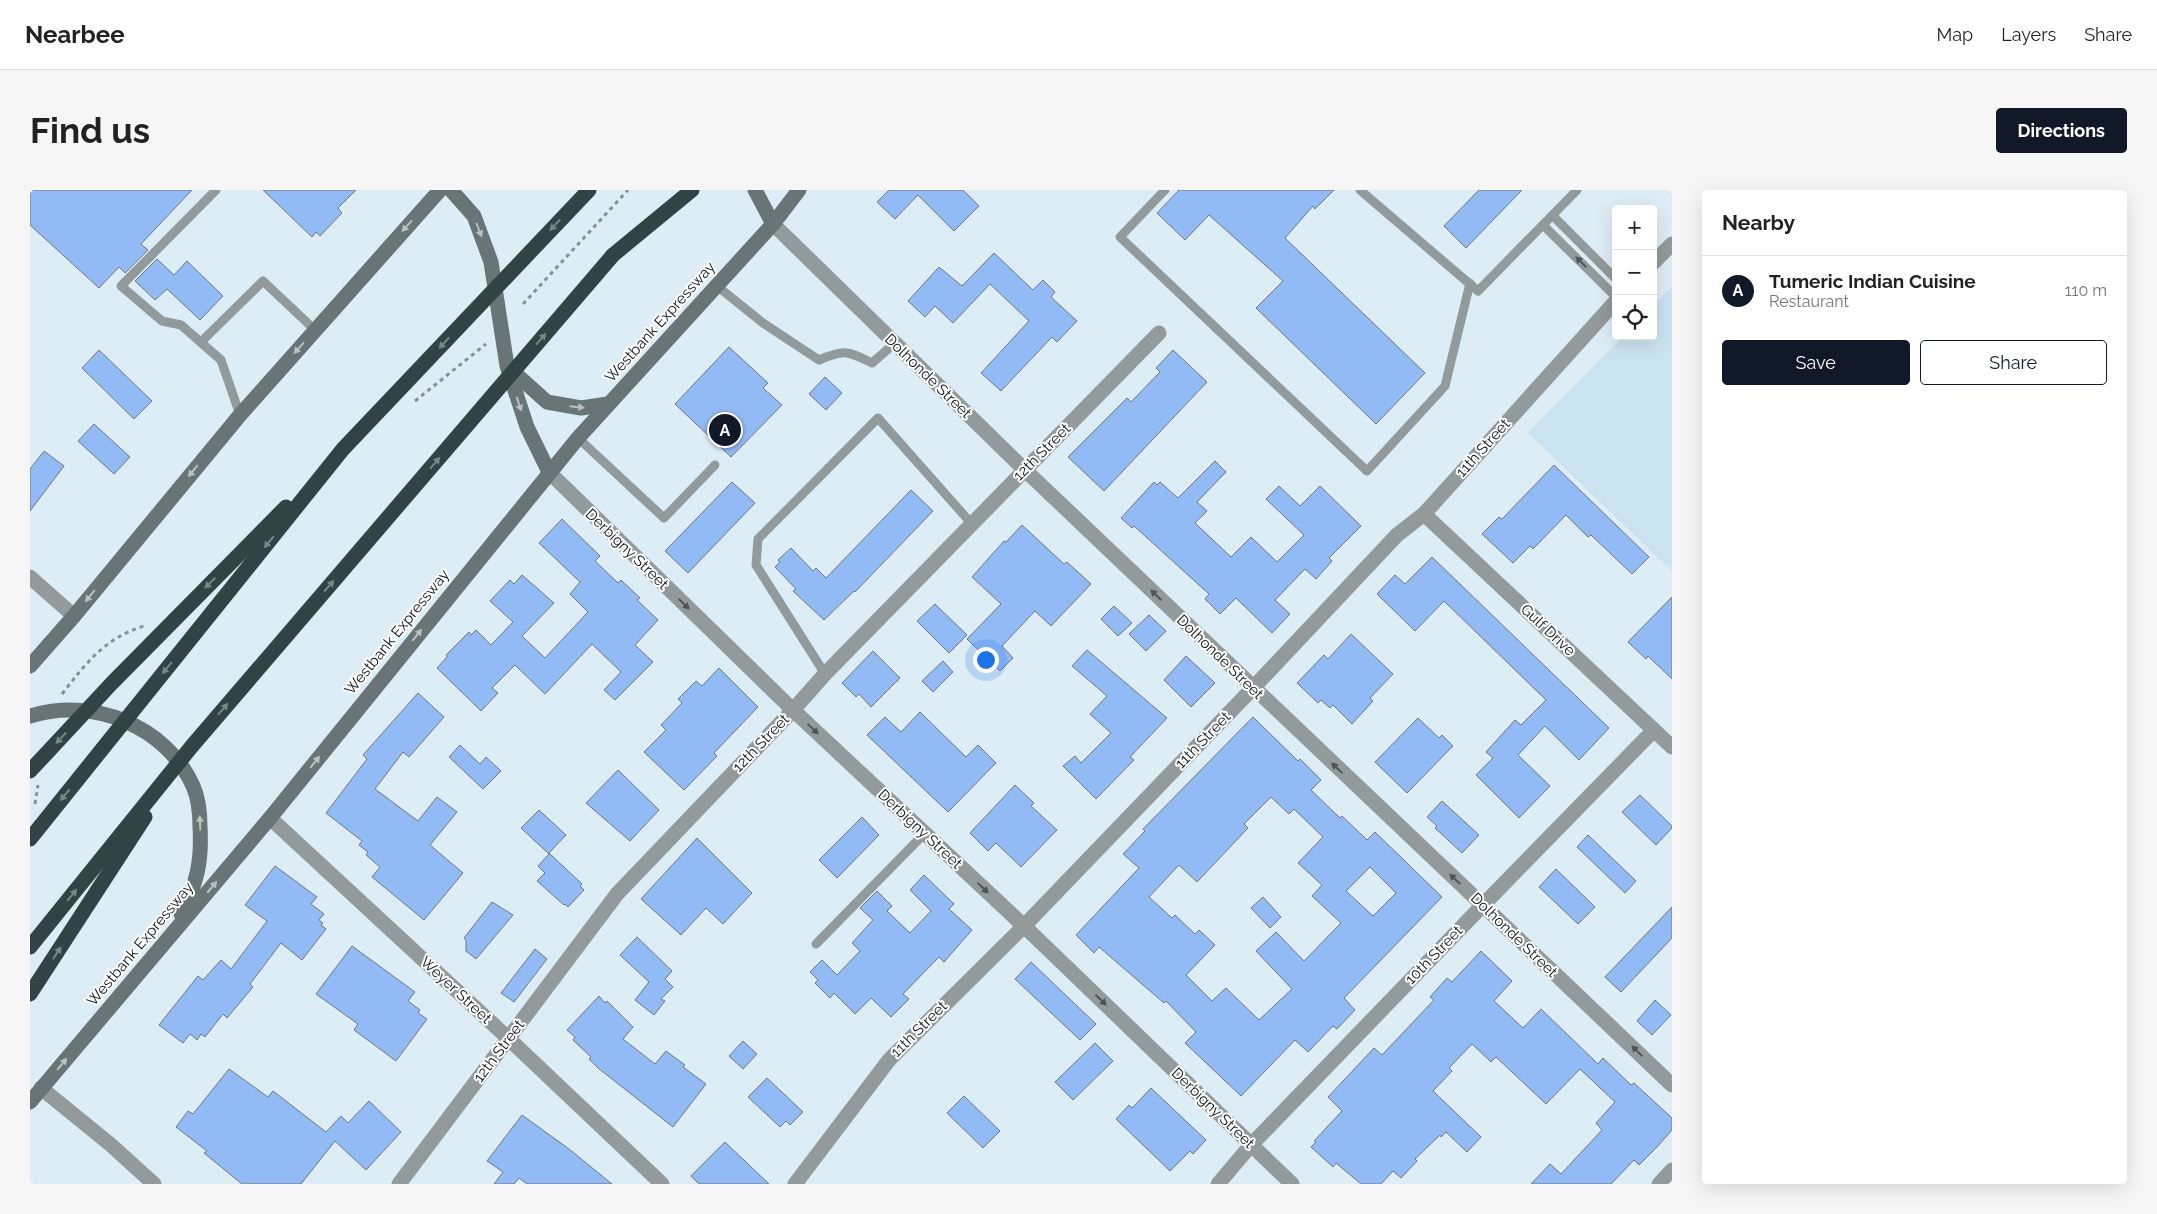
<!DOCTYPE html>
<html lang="en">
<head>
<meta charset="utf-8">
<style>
  :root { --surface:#fff; --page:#f6f6f6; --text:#222; --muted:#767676; --line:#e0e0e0; --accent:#111827 }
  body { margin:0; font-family:Raleway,sans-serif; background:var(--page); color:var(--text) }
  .controls { position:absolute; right:15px; top:15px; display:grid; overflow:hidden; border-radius:5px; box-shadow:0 5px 20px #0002 }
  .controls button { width:45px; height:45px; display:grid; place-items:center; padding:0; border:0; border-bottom:1px solid var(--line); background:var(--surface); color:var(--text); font:25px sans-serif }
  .you { position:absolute; left:955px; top:469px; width:18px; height:18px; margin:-12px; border:4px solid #fff; border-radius:50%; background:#1a73e8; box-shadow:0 0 0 8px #1a73e833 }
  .badge { display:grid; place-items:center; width:32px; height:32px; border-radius:50%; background:var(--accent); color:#fff; font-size:16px; font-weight:700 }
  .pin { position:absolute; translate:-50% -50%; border:2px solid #fff; box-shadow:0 1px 5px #0006 }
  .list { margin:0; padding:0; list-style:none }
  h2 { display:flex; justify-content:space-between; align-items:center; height:65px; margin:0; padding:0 20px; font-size:21px }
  h2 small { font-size:16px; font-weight:400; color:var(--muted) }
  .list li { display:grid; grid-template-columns:32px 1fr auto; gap:15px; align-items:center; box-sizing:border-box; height:70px; padding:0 20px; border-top:1px solid var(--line) }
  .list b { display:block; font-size:19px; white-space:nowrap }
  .list p { margin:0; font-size:16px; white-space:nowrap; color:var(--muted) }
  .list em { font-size:16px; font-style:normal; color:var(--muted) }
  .actions { display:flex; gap:10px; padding:15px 20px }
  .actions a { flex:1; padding:11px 0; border:1px solid var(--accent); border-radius:5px; text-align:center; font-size:18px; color:var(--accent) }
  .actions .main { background:var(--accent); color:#fff }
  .icon { flex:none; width:28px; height:28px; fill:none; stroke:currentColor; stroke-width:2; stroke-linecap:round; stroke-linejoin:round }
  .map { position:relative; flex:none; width:1642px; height:994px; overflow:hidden; border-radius:5px }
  header { display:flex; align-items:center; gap:30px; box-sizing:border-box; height:70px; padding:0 25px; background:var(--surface); border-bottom:1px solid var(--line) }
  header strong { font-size:24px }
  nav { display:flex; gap:28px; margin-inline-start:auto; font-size:18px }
  .intro { display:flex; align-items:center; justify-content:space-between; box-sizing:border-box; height:120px; padding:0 30px }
  h1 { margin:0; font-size:35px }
  .button { padding:12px 22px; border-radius:5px; background:var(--accent); color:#fff; font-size:18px; font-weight:700 }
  main { display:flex; gap:30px; padding:0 30px }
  aside { flex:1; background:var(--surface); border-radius:5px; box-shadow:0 5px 20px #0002 }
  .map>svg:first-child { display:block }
  .built { fill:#cbe3f0 }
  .building { fill:#92bbf6; stroke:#6e7783; fill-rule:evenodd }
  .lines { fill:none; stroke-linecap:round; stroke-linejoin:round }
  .path { stroke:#859097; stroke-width:3; stroke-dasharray:4 4; stroke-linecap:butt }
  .lane { stroke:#929a9b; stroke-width:9 }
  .street { stroke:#929a9b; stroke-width:15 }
  .secondary { stroke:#687476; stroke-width:15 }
  .highway { stroke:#324345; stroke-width:15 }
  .highway-bridge { stroke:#324345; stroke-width:15 }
  .oneway { fill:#7a8586 }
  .oneway2 { fill:#bbc0c1 }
  .oneway3 { fill:#4e5557 }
  .labels { text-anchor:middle; stroke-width:4; stroke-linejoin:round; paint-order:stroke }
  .street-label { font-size:15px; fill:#0b1013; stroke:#fff }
</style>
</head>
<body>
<header>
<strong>Nearbee</strong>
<nav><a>Map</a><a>Layers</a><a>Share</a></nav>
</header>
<div class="intro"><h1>Find us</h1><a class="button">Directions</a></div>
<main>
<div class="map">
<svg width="1642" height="994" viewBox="0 0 1642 994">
  <rect width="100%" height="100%" fill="#ddedf6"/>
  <path class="built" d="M 1642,96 L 1642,381 L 1498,243 L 1593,146 L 1623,146 L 1623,115 Z"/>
  <g class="building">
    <path d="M 0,0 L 162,0 L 111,54 L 118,60 L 95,83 L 89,77 L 69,98 L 0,35 Z"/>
    <path d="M 233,0 L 326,0 L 308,18 L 312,23 L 290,46 L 286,42 L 282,47 Z"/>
    <path d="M 859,0 L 933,0 L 949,16 L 924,41 L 888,5 L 865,29 L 847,12 Z"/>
    <path d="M 1149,0 L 1304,0 L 1285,19 L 1283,16 L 1255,48 L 1395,183 L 1346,234 L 1226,118 L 1253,91 L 1179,25 L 1155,50 L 1127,23 Z"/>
    <path d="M 1449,0 L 1492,0 L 1436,58 L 1414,36 Z"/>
    <path d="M 964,63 L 1003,100 L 1013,90 L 1025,102 L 1021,107 L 1047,131 L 1027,152 L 1022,147 L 971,201 L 951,183 L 999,131 L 960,94 L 923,133 L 905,116 L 895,127 L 878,111 L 909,77 L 932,96 Z"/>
    <path d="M 127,69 L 144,85 L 157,71 L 193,106 L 170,130 L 137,99 L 125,110 L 105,91 Z"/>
    <path d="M 699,157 L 738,193 L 733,198 L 752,215 L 701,267 L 645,214 Z"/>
    <path d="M 69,160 L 122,211 L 104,229 L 52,178 Z"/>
    <path d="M 1143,160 L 1177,192 L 1074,301 L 1038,267 L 1097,208 L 1101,212 L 1130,182 L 1126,178 Z"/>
    <path d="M 795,187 L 812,203 L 796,220 L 779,204 Z"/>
    <path d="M 64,234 L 100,267 L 84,284 L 48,251 Z"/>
    <path d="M 14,261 L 34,276 L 0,321 L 0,279 Z"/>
    <path d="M 1185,271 L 1196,282 L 1167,312 L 1177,321 L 1165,333 L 1201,367 L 1221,347 L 1247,372 L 1274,345 L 1236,309 L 1249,296 L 1270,316 L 1290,296 L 1331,336 L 1299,368 L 1302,371 L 1286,389 L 1275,379 L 1245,410 L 1260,424 L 1242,443 L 1206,408 L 1190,424 L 1175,409 L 1179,404 L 1104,336 L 1102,338 L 1091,328 L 1124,292 L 1127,295 L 1130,292 L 1148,308 Z"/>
    <path d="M 1524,275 L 1619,367 L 1602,384 L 1561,345 L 1558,347 L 1536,325 L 1503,359 L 1500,356 L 1483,373 L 1452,344 L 1469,327 L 1472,329 Z"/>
    <path d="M 702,292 L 725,313 L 658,383 L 635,361 Z"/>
    <path d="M 881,300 L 903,321 L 825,402 L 824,401 L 794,430 L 763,401 L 766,399 L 745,377 L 750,372 L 748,370 L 761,358 L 783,381 L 786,378 L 796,388 Z"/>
    <path d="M 532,329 L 570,366 L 565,371 L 588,393 L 591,390 L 610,408 L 607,410 L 628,430 L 605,455 L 623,472 L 585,510 L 574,500 L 591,482 L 562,454 L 515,504 L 485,475 L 462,498 L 468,503 L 451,521 L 407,478 L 417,467 L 416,465 L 439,442 L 441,445 L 446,440 L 461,455 L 483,432 L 460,411 L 480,390 L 484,394 L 492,385 L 524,413 L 492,446 L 515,468 L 558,422 L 540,404 L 550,392 L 509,353 Z"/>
    <path d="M 992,335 L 1034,374 L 1037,372 L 1061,394 L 1021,436 L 1005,421 L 972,456 L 983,468 L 970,481 L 937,449 L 971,414 L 942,387 L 974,351 L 976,352 Z"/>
    <path d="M 1402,367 L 1579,538 L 1549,570 L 1515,536 L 1488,565 L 1520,596 L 1489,628 L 1446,585 L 1463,568 L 1456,562 L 1485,530 L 1491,535 L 1516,510 L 1414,411 L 1385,441 L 1347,404 L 1365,385 L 1375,394 Z"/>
    <path d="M 1642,407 L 1642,489 L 1618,466 L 1616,469 L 1598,452 Z"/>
    <path d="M 905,414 L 937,445 L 919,463 L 887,431 Z"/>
    <path d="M 1084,416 L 1102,433 L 1088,446 L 1071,429 Z"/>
    <path d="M 1119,425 L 1136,441 L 1116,461 L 1099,444 Z"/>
    <path d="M 1321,444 L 1363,484 L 1340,508 L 1343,511 L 1322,534 L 1303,515 L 1300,518 L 1291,510 L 1288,513 L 1267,493 L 1294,465 L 1298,469 Z"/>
    <path d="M 1057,460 L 1137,528 L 1100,567 L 1104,570 L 1066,609 L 1033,576 L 1045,566 L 1051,573 L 1081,543 L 1060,524 L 1077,506 L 1042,476 Z"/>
    <path d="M 843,461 L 870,488 L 841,517 L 829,504 L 826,507 L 812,493 Z"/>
    <path d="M 1156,466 L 1185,493 L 1161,517 L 1134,490 Z"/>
    <path d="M 913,471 L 923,482 L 903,502 L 892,491 Z"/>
    <path d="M 689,478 L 728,517 L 684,563 L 687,566 L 654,600 L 614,562 L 636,540 L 631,535 L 652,513 L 648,509 L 666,491 L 672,496 Z"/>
    <path d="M 388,503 L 414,527 L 379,567 L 373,562 L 345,599 L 388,631 L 407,607 L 427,622 L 400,655 L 433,683 L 394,730 L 342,687 L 350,677 L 336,665 L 338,662 L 329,655 L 332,651 L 296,623 L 337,569 L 333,565 Z"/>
    <path d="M 890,522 L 936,567 L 948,555 L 966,573 L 918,622 L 837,545 L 855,527 L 871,542 Z"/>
    <path d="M 1223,527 L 1268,571 L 1270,569 L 1291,590 L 1281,600 L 1310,628 L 1312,626 L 1337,650 L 1345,642 L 1412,707 L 1314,808 L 1325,820 L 1307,839 L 1303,836 L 1278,862 L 1265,850 L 1211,906 L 1155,853 L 1166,842 L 1136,811 L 1134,813 L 1069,757 L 1064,763 L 1046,745 L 1109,678 L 1093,664 L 1115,641 L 1113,639 ZM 1241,607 L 1259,624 L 1264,619 L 1293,647 L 1268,673 L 1292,695 L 1282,706 L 1311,733 L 1274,771 L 1246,742 L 1226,761 L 1262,799 L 1229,830 L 1196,798 L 1182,811 L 1156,785 L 1185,755 L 1169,740 L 1165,744 L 1145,725 L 1142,728 L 1119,707 L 1149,675 L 1167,692 L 1218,638 L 1214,634 ZM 1340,677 L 1366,703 L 1343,726 L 1316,701 Z"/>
    <path d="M 1388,528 L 1409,548 L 1412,545 L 1423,556 L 1377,603 L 1345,572 Z"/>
    <path d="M 430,555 L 450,574 L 456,567 L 471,581 L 453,599 L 419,567 Z"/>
    <path d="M 588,580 L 629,620 L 600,651 L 556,613 Z"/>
    <path d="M 985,595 L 1004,613 L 1001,616 L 1027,640 L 991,677 L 966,653 L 958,661 L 940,643 Z"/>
    <path d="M 1610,605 L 1642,636 L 1642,638 L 1626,655 L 1592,622 Z"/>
    <path d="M 1412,611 L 1449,645 L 1432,663 L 1405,638 L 1407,636 L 1397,627 Z"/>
    <path d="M 509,620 L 536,645 L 519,663 L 552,694 L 550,696 L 554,700 L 538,717 L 535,714 L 534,715 L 507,691 L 515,683 L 508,676 L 519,664 L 491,638 Z"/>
    <path d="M 832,627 L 849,645 L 807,688 L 789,670 Z"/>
    <path d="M 1558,645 L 1606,691 L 1595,703 L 1547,657 Z"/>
    <path d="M 667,648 L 722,703 L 693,734 L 676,718 L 651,745 L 611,709 Z"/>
    <path d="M 245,676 L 287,707 L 281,714 L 294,724 L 289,730 L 293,733 L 291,735 L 296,739 L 272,770 L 251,753 L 220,794 L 223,797 L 197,828 L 193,824 L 175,847 L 171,844 L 167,850 L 160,844 L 153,853 L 129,835 L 168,786 L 173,790 L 191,770 L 201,779 L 237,731 L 215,715 Z"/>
    <path d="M 1526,679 L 1565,717 L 1548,734 L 1509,697 Z"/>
    <path d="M 894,685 L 924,714 L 919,719 L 942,740 L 914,772 L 909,767 L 873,804 L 879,809 L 861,827 L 841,808 L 825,824 L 804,803 L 800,808 L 785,793 L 788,790 L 780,782 L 792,770 L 807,785 L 830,761 L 822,753 L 843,730 L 830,718 L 847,701 L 862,716 L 857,721 L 880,743 L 901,721 L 880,700 Z"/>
    <path d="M 1233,707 L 1251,727 L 1240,738 L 1221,718 Z"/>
    <path d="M 462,712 L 483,725 L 446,769 L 436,761 L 436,750 L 434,748 Z"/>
    <path d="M 1642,717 L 1642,748 L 1591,802 L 1575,787 Z"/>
    <path d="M 607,747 L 642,781 L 635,789 L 643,797 L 631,809 L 635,811 L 624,825 L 605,810 L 619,792 L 590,765 Z"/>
    <path d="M 322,756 L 385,802 L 378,811 L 390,820 L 388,823 L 397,829 L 366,871 L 324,840 L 328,834 L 286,804 Z"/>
    <path d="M 505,759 L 517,769 L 484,812 L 471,803 Z"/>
    <path d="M 1451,761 L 1482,791 L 1464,811 L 1493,838 L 1511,819 L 1568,874 L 1573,868 L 1601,895 L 1604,893 L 1642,928 L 1642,940 L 1627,957 L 1609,975 L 1604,970 L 1581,994 L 1501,994 L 1520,974 L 1531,984 L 1572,940 L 1566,933 L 1585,912 L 1550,879 L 1516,914 L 1466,867 L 1461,872 L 1442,854 L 1419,878 L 1422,881 L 1403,901 L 1451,947 L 1437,962 L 1416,942 L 1411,947 L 1410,945 L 1385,969 L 1387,971 L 1371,988 L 1363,981 L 1351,994 L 1331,994 L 1306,973 L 1303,977 L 1281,957 L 1286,952 L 1284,951 L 1312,921 L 1298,907 L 1344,858 L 1352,865 L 1404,810 L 1400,807 L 1417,788 L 1422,792 Z"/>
    <path d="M 1001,772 L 1066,834 L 1050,850 L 985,789 Z"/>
    <path d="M 569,806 L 575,813 L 577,811 L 603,837 L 593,849 L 625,874 L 636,861 L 655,875 L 653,877 L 676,894 L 643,937 L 568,878 L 559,869 L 561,867 L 543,850 L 545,847 L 537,840 Z"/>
    <path d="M 1625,810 L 1641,825 L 1622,845 L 1607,831 Z"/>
    <path d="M 713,851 L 727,864 L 713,879 L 699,866 Z"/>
    <path d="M 1065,853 L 1083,871 L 1043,910 L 1025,892 Z"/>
    <path d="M 199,879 L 238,907 L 243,901 L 296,942 L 311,926 L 318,933 L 339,911 L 371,942 L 336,980 L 305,951 L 271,994 L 212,994 L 174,963 L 177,961 L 146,937 L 158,921 L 163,924 Z"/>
    <path d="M 737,888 L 773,922 L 760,935 L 756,931 L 750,937 L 718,907 Z"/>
    <path d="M 1121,898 L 1176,950 L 1163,964 L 1160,961 L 1140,981 L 1086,929 L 1099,915 L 1102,918 Z"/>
    <path d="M 934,906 L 970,941 L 953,958 L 917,923 Z"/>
    <path d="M 492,925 L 539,959 L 582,994 L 497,994 L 489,988 L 484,994 L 464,994 L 473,982 L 457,971 Z"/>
    <path d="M 695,952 L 739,994 L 669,994 L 661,986 Z"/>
  </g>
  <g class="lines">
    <g class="path">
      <path d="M 493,114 L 598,0"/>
      <path d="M 385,211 L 456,154"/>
      <path d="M 32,504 C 56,473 75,448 114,436"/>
      <path d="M 5,614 L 8,595"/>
    </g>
    <g class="lane">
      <path d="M 186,0 L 91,96 L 132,131 L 151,135 L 191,170 L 210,225"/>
      <path d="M 1135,0 L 1090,47 L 1337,281 L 1415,196 L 1440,93"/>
      <path d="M 1330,0 L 1448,101 L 1547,0"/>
      <path d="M 1523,26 L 1586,89"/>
      <path d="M 1513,35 L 1586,107"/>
      <path d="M 687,96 L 733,133 L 789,170 C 815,159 817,161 842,173 L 865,153"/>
      <path d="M 171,152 L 233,91 L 285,140"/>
      <path d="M 548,248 L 634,328 L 685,275"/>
      <path d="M 795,484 L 726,375 L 728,349 L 848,228 L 941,333"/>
      <path d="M 786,754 L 895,643"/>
    </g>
    <g class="street">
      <path d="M 743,34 L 995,280 L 1642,895"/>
      <path d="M 1623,73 L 1642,54"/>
      <path d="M 519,282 L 763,520 L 994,736 L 1262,994"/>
      <path d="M 1394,324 L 1642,557"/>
      <path d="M 0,387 L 44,426"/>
      <path d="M 240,628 L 479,849 L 632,994"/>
      <path d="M 11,898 L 81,955 L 124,994"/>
      <path d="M 369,994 L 587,704 L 763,520 L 795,484 L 1129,143"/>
      <path d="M 765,994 L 859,870 L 994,736 L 1223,498 L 1367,345 L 1394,324 L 1586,111"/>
      <path d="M 1188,994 L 1221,955 L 1453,715 L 1624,540"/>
      <path d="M 1629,994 L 1642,980"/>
    </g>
    <g class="secondary">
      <path d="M 421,0 L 444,26 L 461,72 L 477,176 L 497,237 L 519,282"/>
      <path d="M 725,0 L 743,34"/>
      <path d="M 478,177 L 517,212 L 551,218 L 578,214"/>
      <path d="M 0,476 L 44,426 L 210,225 L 410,0"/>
      <path d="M 0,526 C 62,507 136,535 163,596 C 169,609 170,623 170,637 C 172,671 167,694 151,724"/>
      <path d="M 0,912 L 240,628 L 548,248 L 743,34 L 769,0"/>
    </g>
    <path class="highway" d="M 583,65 L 662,0"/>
    <g class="highway-bridge">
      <path d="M 0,581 L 82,493 L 256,317"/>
      <path d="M 0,649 L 313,259 L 559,0"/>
      <path d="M 0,757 L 162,556 L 583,65"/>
      <path d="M 0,804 L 115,627"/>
    </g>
  </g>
  <defs><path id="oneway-solid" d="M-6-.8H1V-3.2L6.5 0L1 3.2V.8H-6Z" transform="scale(1.25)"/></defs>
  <g class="oneway">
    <use href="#oneway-solid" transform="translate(525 35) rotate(133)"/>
    <use href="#oneway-solid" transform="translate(511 149) rotate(-49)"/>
    <use href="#oneway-solid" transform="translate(414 153) rotate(133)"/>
    <use href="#oneway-solid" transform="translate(405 273) rotate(-49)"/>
    <use href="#oneway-solid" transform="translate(239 352) rotate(129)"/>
    <use href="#oneway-solid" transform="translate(180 393) rotate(135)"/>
    <use href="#oneway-solid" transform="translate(299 396) rotate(-49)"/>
    <use href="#oneway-solid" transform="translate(137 478) rotate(129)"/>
    <use href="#oneway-solid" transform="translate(193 519) rotate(-49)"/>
    <use href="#oneway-solid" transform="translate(31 548) rotate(133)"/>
    <use href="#oneway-solid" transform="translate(35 605) rotate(129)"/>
    <use href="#oneway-solid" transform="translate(42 705) rotate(-51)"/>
    <use href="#oneway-solid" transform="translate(27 763) rotate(-57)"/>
  </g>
  <g class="oneway2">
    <use href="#oneway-solid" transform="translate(377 36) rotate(132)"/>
    <use href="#oneway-solid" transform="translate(449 40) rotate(69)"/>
    <use href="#oneway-solid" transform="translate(269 158) rotate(132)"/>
    <use href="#oneway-solid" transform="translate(489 214) rotate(72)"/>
    <use href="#oneway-solid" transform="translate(547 217) rotate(6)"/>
    <use href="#oneway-solid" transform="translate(163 281) rotate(129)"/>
    <use href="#oneway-solid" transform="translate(60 406) rotate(129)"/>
    <use href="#oneway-solid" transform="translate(387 445) rotate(-51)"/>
    <use href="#oneway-solid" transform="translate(285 572) rotate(-51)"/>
    <use href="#oneway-solid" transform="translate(170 633) rotate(-93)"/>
    <use href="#oneway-solid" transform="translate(182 697) rotate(-50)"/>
    <use href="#oneway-solid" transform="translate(32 874) rotate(-50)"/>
  </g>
  <g class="oneway3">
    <use href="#oneway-solid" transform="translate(1551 72) rotate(-135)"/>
    <use href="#oneway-solid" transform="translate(1126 405) rotate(-136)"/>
    <use href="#oneway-solid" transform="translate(654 414) rotate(44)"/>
    <use href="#oneway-solid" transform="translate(783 539) rotate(43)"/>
    <use href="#oneway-solid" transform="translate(1307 578) rotate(-137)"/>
    <use href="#oneway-solid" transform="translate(1425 689) rotate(-137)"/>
    <use href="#oneway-solid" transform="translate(953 698) rotate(43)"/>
    <use href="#oneway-solid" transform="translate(1071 810) rotate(44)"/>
    <use href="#oneway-solid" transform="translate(1607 861) rotate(-136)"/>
  </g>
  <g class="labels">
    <g class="street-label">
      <text transform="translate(630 132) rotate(-48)" y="5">Westbank Expressway</text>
      <text transform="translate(898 186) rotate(44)" y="5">Dolhonde Street</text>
      <text transform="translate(1453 258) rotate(-48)" y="5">11th Street</text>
      <text transform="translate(1012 262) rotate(-45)" y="5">12th Street</text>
      <text transform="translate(597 359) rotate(44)" y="5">Derbigny Street</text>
      <text transform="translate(1518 440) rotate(43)" y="5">Gulf Drive</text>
      <text transform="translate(367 442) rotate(-51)" y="5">Westbank Expressway</text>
      <text transform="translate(1190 467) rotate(44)" y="5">Dolhonde Street</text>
      <text transform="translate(1173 550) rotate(-46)" y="5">11th Street</text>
      <text transform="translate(731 553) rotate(-46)" y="5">12th Street</text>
      <text transform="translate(890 639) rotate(43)" y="5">Derbigny Street</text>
      <text transform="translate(1484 745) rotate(44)" y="5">Dolhonde Street</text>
      <text transform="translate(110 754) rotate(-50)" y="5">Westbank Expressway</text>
      <text transform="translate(1404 765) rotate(-46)" y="5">10th Street</text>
      <text transform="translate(426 800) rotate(43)" y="5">Weyer Street</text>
      <text transform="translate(889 839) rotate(-45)" y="5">11th Street</text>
      <text transform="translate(469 861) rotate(-53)" y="5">12th Street</text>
      <text transform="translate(1183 918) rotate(44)" y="5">Derbigny Street</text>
    </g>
  </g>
</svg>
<div class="controls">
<button>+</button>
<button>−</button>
<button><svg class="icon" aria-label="locate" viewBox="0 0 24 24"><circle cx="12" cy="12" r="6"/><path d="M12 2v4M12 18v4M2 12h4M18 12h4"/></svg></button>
</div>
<div class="you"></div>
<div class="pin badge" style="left:695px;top:240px">A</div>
</div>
<aside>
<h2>Nearby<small></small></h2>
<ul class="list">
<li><span class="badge">A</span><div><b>Tumeric Indian Cuisine</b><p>Restaurant</p></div><em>110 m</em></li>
</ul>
<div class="actions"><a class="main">Save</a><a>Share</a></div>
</aside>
</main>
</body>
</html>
